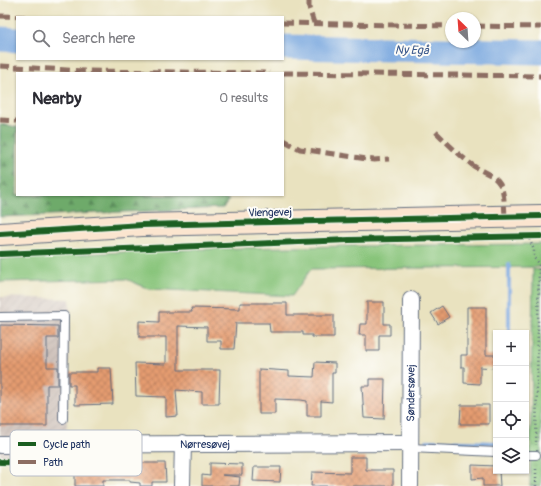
<!DOCTYPE html>
<html lang="en">
<head>
<meta charset="utf-8">
<style>
  :root { --surface:#fff; --page:#f2f2f3; --text:#2b2b33; --muted:#7c7c81; --line:#e1e1e2 }
  body { margin:0; font-family:Pangolin,sans-serif; background:var(--page); color:var(--text) }
  .controls { position:absolute; right:12px; bottom:12px; display:grid; overflow:hidden; border-radius:0px; box-shadow:0 1px 3px #0004 }
  .controls button { width:36px; height:36px; display:grid; place-items:center; padding:0; border:0; border-bottom:1px solid var(--line); background:var(--surface); color:var(--text); font:20px sans-serif }
  .compass { position:absolute; left:445px; top:12px; width:36px; height:36px; border-radius:50%; background:var(--surface); box-shadow:0 1px 3px #0004; rotate:335deg }
  .list { margin:0; padding:0; list-style:none }
  h2 { display:flex; justify-content:space-between; align-items:center; height:52px; margin:0; padding:0 16px; font-size:17px }
  h2 small { font-size:13px; font-weight:400; color:var(--muted) }
  .icon { flex:none; width:22px; height:22px; fill:none; stroke:currentColor; stroke-width:2; stroke-linecap:round; stroke-linejoin:round }
  .map { position:relative; flex:none; width:541px; height:486px; overflow:hidden }
  .search { position:absolute; background:var(--surface); box-shadow:0 1px 3px #0004; left:16px; top:16px; width:268px; height:44px; display:flex; align-items:center; gap:10px; box-sizing:border-box; padding:0 14px; border-radius:0px; color:var(--muted); font-size:15px }
  .panel { position:absolute; background:var(--surface); box-shadow:0 1px 3px #0004; left:16px; top:72px; width:268px; height:124px; border-radius:0px }
  .map>svg:first-child { display:block }
  .industrial { fill:url(#industrial-furrows) }
  .green { fill:#88c47a; stroke:#527a6c }
  .forest { fill:url(#forest-firs); stroke:#446c64 }
  .park { fill:url(#park-tufts); stroke:#527a6c }
  .lines { fill:none; stroke-linecap:round; stroke-linejoin:round }
  .stream { stroke:#74a4de; stroke-width:4 }
  .river { stroke:#74a4de; stroke-width:25 }
  .building { fill:url(#building-cross-hatch) }
  .lane-casing { stroke:#636e80; stroke-width:10 }
  .street-casing { stroke:#636e80; stroke-width:18 }
  .secondary-casing { stroke:#636e80; stroke-width:24 }
  .path { stroke:#636e80; stroke-width:2.5; stroke-dasharray:1 3; stroke-linecap:butt }
  .lane { stroke:#fff; stroke-width:8 }
  .street { stroke:#fff; stroke-width:16 }
  .secondary { stroke:#fbe5cf; stroke-width:22 }
  .quiet { stroke:#8d6e63; stroke-width:5; stroke-dasharray:10 5; stroke-linecap:butt }
  .cycleway-casing { stroke:#fdfcf7; stroke-width:8 }
  .cycleway { stroke:#1b5e20; stroke-width:6 }
  .labels { text-anchor:middle; stroke-width:4; stroke-linejoin:round; paint-order:stroke }
  .street-label { font-size:11px; fill:#1b2f5e; stroke:#fdfcf7 }
  .water-label { font-size:12px; font-style:italic; fill:#3a588b; stroke:#fdfcf7 }
  .key { fill:#fdfcf7; stroke:#b9bec9; stroke-width:1 }
  .key-label { font-size:11px; fill:#1b2f5e }
</style>
</head>
<body>
<div class="map">
<svg width="541" height="486" viewBox="0 0 541 486">
  <defs>
    <pattern id="industrial-furrows" width="10" height="10" patternUnits="userSpaceOnUse"><rect width="10" height="10" fill="#cec1ba"/><path d="M-1 1l2-2M0 10L10 0M9 11l2-2" fill="none" stroke="#b0a6a2"/></pattern>
    <pattern id="forest-firs" width="22" height="20" patternUnits="userSpaceOnUse"><rect width="22" height="20" fill="#6eaa6a"/><path d="M5 1l3.5 6h-7zM16 11l3.5 6h-7z" fill="#5a8b5a"/></pattern>
    <pattern id="park-tufts" width="24" height="20" patternUnits="userSpaceOnUse"><rect width="24" height="20" fill="#88c47a"/><path d="M3 7l-1-3M5 7V3M7 7l1-3M15 17l-1-3M17 17v-4M19 17l1-3" fill="none" stroke="#6ea067"/></pattern>
    <pattern id="building-cross-hatch" width="8" height="8" patternUnits="userSpaceOnUse"><rect width="8" height="8" fill="#e49b6f"/><path d="M0 0l8 8M0 8l8-8" fill="none" stroke="#b87f5e"/></pattern>
  </defs>
  <rect width="100%" height="100%" fill="#fdfcf7"/>
  <filter id="ink" filterUnits="userSpaceOnUse"><feTurbulence type="fractalNoise" baseFrequency=".025" numOctaves="2"/><feDisplacementMap in="SourceGraphic" scale="8" xChannelSelector="R" yChannelSelector="G"/><feConvolveMatrix kernelMatrix="1 2 1 2 8 2 1 2 1" color-interpolation-filters="sRGB"/></filter>
  <filter id="wash" filterUnits="userSpaceOnUse"><feTurbulence type="fractalNoise" baseFrequency=".012" numOctaves="4" result="noise"/><feDisplacementMap in="SourceGraphic" scale="16" xChannelSelector="R" yChannelSelector="G"/><feGaussianBlur stdDeviation="0.9" result="paint"/><feColorMatrix in="noise" values="0 0 0 0 0 0 0 0 0 0 0 0 0 0 0 0 0 1.4 0 .05"/><feComposite in="paint" operator="in"/></filter>
  <g filter="url(#wash)">
    <rect width="100%" height="100%" fill="#e9e2bf"/>
    <path class="industrial" d="M 0,297 L 70,299 L 66,457 L 0,456 Z"/>
    <path class="green" d="M 541,244 L 541,267 L 311,269 L 292,296 L 149,289 L 126,279 L 0,282 L 0,259 C 180,246 361,246 541,244 Z"/>
    <path class="forest" d="M 0,124 L 17,127 L 17,195 L 209,195 L 230,200 L 223,208 L 0,217 Z"/>
    <path class="park" d="M 533,269 L 541,270 L 541,486 L 530,486 Z"/>
    <g class="lines">
      <g class="stream">
        <path d="M 509,333 L 509,264"/>
        <path d="M 426,441 L 496,443"/>
      </g>
      <g class="river">
        <path d="M 0,39 L 17,40"/>
        <path d="M 283,47 L 541,52"/>
      </g>
    </g>
    <g id="blocks">
      <g class="building">
        <path d="M 367,302 L 384,302 L 384,324 L 390,324 L 390,335 L 379,335 L 379,351 L 366,351 L 366,335 L 359,335 L 360,324 L 367,324 Z"/>
        <path d="M 240,303 L 287,303 L 287,315 L 334,315 L 334,337 L 312,337 L 312,335 L 303,335 L 303,332 L 270,332 L 269,323 L 236,323 L 234,349 L 221,349 L 221,341 L 207,341 L 207,327 L 178,326 L 178,370 L 220,370 L 219,404 L 202,404 L 202,392 L 176,390 L 178,416 L 166,417 L 166,397 L 136,396 L 135,363 L 166,364 L 166,337 L 139,337 L 139,321 L 159,322 L 159,312 L 192,312 L 191,308 L 240,309 Z"/>
        <path d="M 442,306 L 449,317 L 438,324 L 431,313 Z"/>
        <path d="M 467,307 L 486,307 L 486,355 L 496,355 L 496,368 L 480,367 L 480,384 L 464,383 L 464,367 L 461,367 L 461,355 L 467,355 Z"/>
        <path d="M 0,325 L 58,326 L 58,338 L 47,338 L 47,367 L 58,367 L 58,385 L 47,385 L 47,426 L 0,426 Z"/>
        <path d="M 315,362 L 335,363 L 335,373 L 332,373 L 332,402 L 321,401 L 321,416 L 307,416 L 307,401 L 301,400 L 275,399 L 275,414 L 259,414 L 259,369 L 289,371 L 289,376 L 314,377 Z"/>
        <path d="M 97,368 L 111,368 L 113,404 L 75,405 L 75,385 L 69,385 L 69,372 L 97,372 Z"/>
        <path d="M 370,379 L 385,379 L 384,419 L 364,418 L 362,386 L 370,386 Z"/>
        <path d="M 461,405 L 489,405 L 489,424 L 460,424 Z"/>
        <path d="M 88,457 L 103,457 L 103,459 L 134,458 L 135,463 L 165,463 L 166,482 L 152,482 L 152,486 L 140,486 L 140,483 L 130,482 L 130,480 L 103,480 L 103,486 L 75,486 L 75,465 L 89,466 Z"/>
        <path d="M 350,457 L 366,457 L 366,470 L 393,470 L 393,486 L 311,486 L 312,472 L 350,473 Z"/>
        <path d="M 210,463 L 242,464 L 242,475 L 222,475 L 240,477 L 239,486 L 202,486 L 202,475 L 210,476 Z"/>
        <path d="M 472,465 L 496,466 L 496,471 L 499,471 L 500,486 L 483,486 L 483,478 L 472,479 Z"/>
        <path d="M 254,467 L 281,467 L 280,482 L 253,481 Z"/>
      </g>
    </g>
  </g>
  <g filter="url(#ink)">
    <use href="#blocks" fill-opacity="0" stroke="#636e80" stroke-width="1"/>
    <g class="lines">
      <g class="lane-casing">
        <g id="lane">
          <path d="M 0,317 L 64,316 L 63,419"/>
          <path d="M 410,448 L 496,452"/>
          <path d="M 526,455 L 536,455"/>
        </g>
      </g>
      <g class="street-casing">
        <g id="street">
          <path id="s1" d="M 0,445 L 410,443"/>
          <path d="M 182,486 L 183,443"/>
          <path id="s2" d="M 410,486 L 411,300"/>
        </g>
      </g>
      <g class="secondary-casing">
        <path id="secondary" d="M 0,234 L 142,225 L 541,216"/>
      </g>
      <g class="path">
        <path d="M 528,236 L 534,250 L 534,258 L 539,263 L 536,445"/>
        <path d="M 536,486 L 536,464"/>
      </g>
      <use href="#lane" class="lane"/>
      <use href="#street" class="street"/>
      <use href="#secondary" class="secondary"/>
      <g class="quiet">
        <path d="M 309,0 L 309,8 L 314,23"/>
        <path d="M 0,16 L 27,17"/>
        <path d="M 283,23 L 451,26"/>
        <path d="M 475,26 L 541,27"/>
        <path d="M 0,66 L 84,71 L 270,73"/>
        <path d="M 283,73 L 541,76"/>
        <path d="M 0,120 L 17,121"/>
        <path d="M 436,132 C 447,143 458,154 471,164 C 479,171 492,173 499,183 C 505,191 504,206 505,216"/>
        <path d="M 283,140 L 300,149 L 374,160 L 389,159"/>
      </g>
      <g class="cycleway-casing">
        <g id="cycleway">
          <path d="M 0,234 L 142,225 L 541,216"/>
          <path d="M 0,254 L 349,240 L 541,236"/>
          <path d="M 0,462 L 54,463"/>
        </g>
      </g>
      <use href="#cycleway" class="cycleway"/>
    </g>
  </g>
  <g class="labels">
    <g class="street-label">
      <text transform="translate(270 212) rotate(-1)" y="4">Viengevej</text>
      <text dy="4" stroke="none"><textPath href="#s2" startOffset="93">Søndersøvej</textPath></text>
      <text dy="4" stroke="none"><textPath href="#s1" startOffset="205">Nørresøvej</textPath></text>
    </g>
    <g class="water-label">
      <text transform="translate(412 50) rotate(1)" y="4">Ny Egå</text>
    </g>
  </g>
  <rect x="10" y="430" width="132" height="46" rx="6" class="key"/>
  <rect x="18" y="442" width="18" height="4" fill="#1b5e20"/>
  <rect x="18" y="460" width="18" height="4" fill="#8d6e63"/>
  <g class="key-label">
    <text x="43" y="448">Cycle path</text>
    <text x="43" y="466">Path</text>
  </g>
</svg>
<div class="controls">
<button>+</button>
<button>−</button>
<button><svg class="icon" aria-label="locate" viewBox="0 0 24 24"><circle cx="12" cy="12" r="6"/><path d="M12 2v4M12 18v4M2 12h4M18 12h4"/></svg></button>
<button><svg class="icon" aria-label="layers" viewBox="0 0 24 24"><path d="M12 4l9 5-9 5-9-5zM3 14l9 5 9-5"/></svg></button>
</div>
<svg class="compass" viewBox="-18 -18 36 36"><path d="M0-13l5 13h-10z" fill="#e53935"/><path d="M0 13l5-13h-10z" fill="#7c7c81"/></svg>
<div class="search"><svg class="icon" aria-label="search" viewBox="0 0 24 24"><circle cx="10" cy="10" r="6"/><path d="M15 15l6 6"/></svg>Search here</div>
<section class="panel">
<h2>Nearby<small>0 results</small></h2>
<ul class="list">
</ul>
</section>
</div>
</body>
</html>
